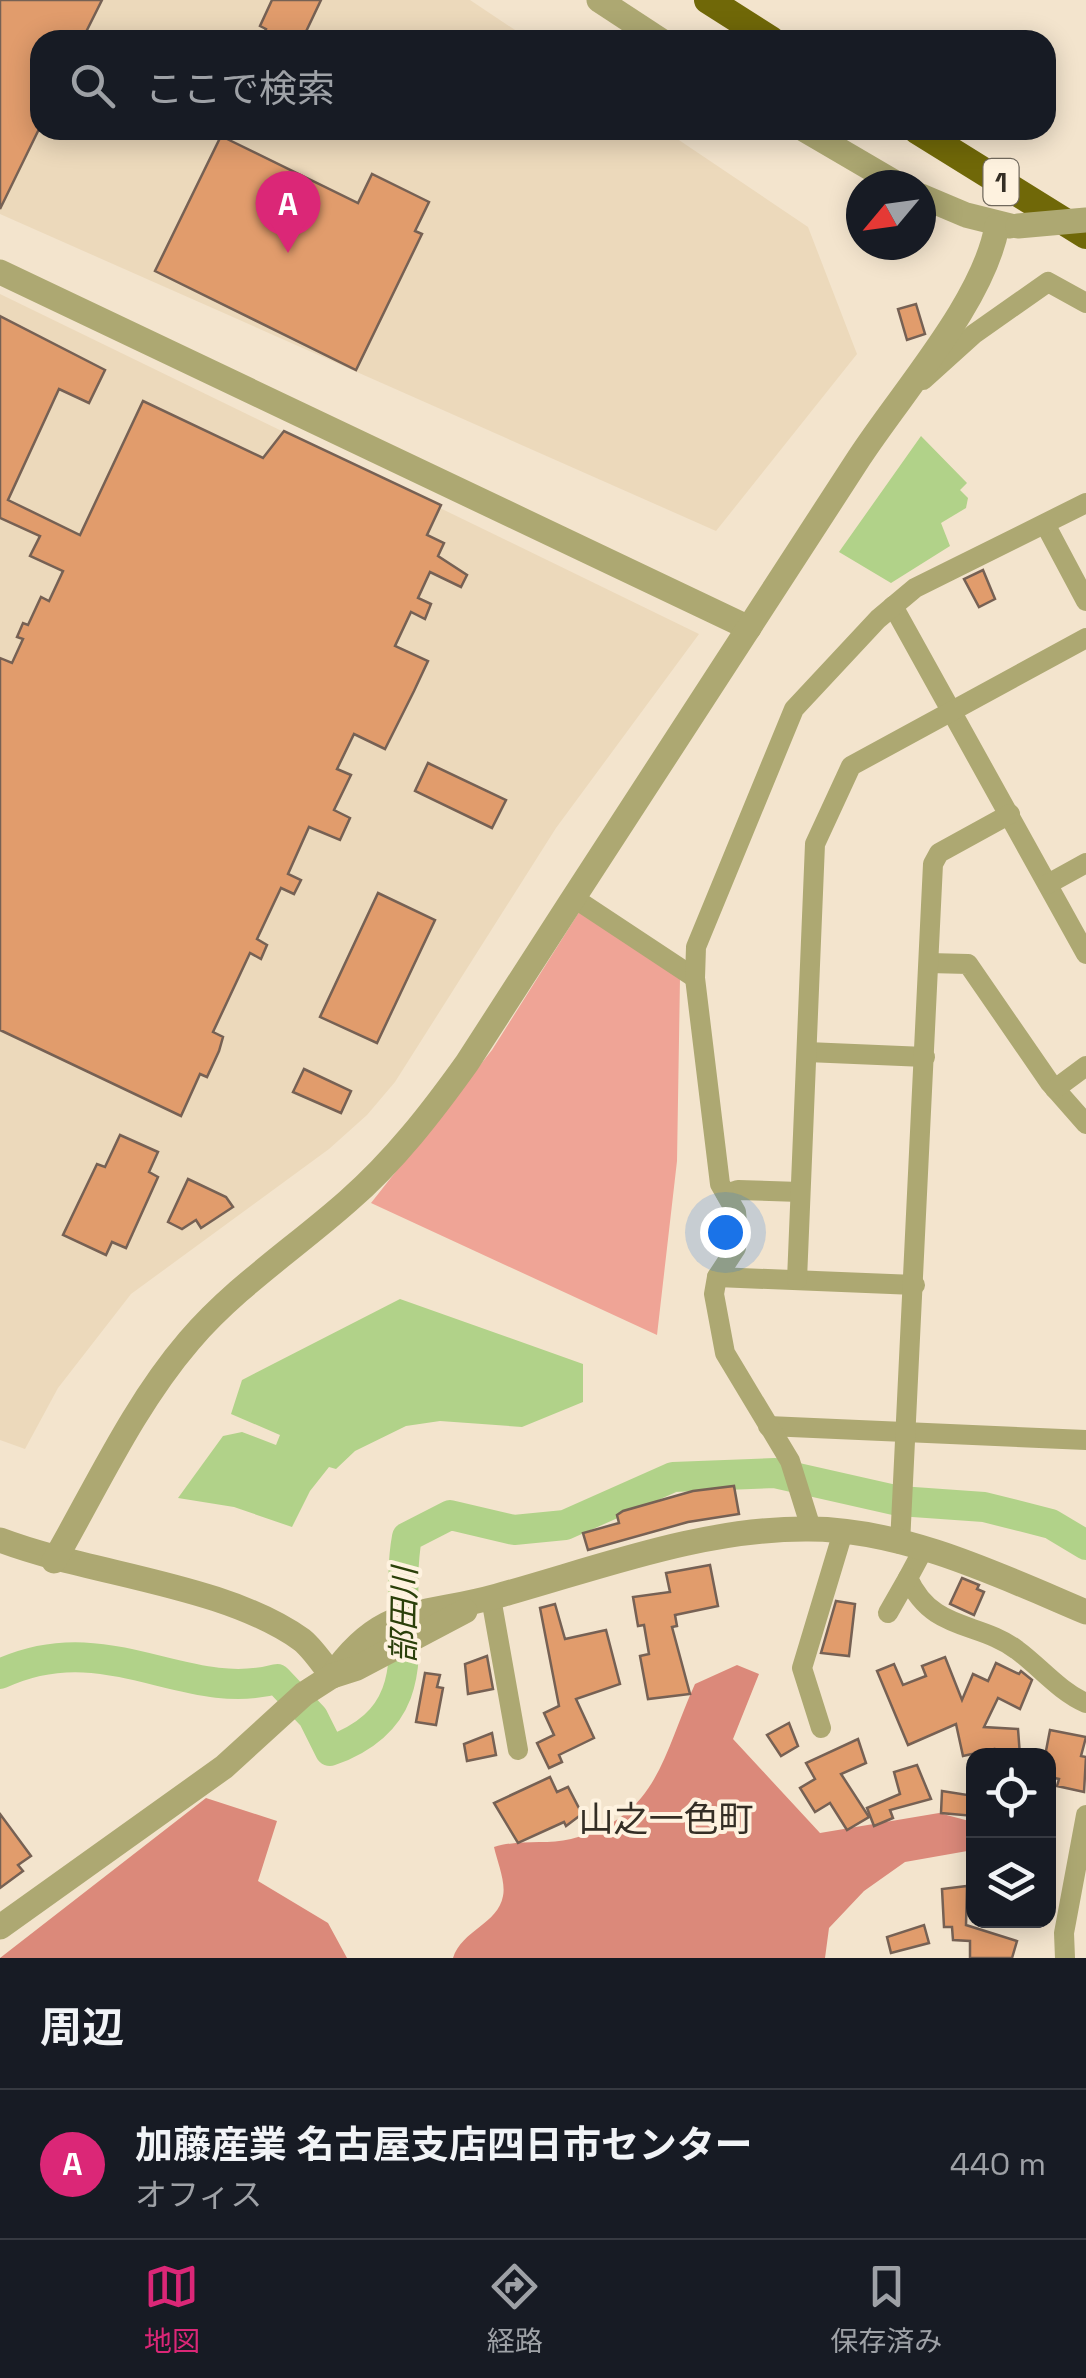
<!DOCTYPE html>
<html lang="ja">
<head>
<meta charset="utf-8">
<style>
  :root { --surface:#171b24; --page:#20242c; --text:#f1f3f6; --muted:#9ea1a6; --line:#363941; --accent:#db2777 }
  body { margin:0; font-family:"Space Grotesk","Noto Sans JP",sans-serif; background:var(--page); color:var(--text) }
  .controls { position:absolute; right:30px; bottom:30px; display:grid; overflow:hidden; border-radius:20px; box-shadow:0 5px 25px #0003 }
  .controls button { width:90px; height:90px; display:grid; place-items:center; padding:0; border:0; border-bottom:2px solid var(--line); background:var(--surface); color:var(--text); font:50px sans-serif }
  .compass { position:absolute; left:846px; top:170px; width:90px; height:90px; border-radius:50%; background:var(--surface); box-shadow:0 5px 25px #0003; rotate:241deg }
  .you { position:absolute; left:725px; top:1232px; width:35px; height:35px; margin:-25px; border:8px solid #fff; border-radius:50%; background:#1a73e8; box-shadow:0 0 0 15px #1a73e833 }
  .badge { display:grid; place-items:center; width:65px; height:65px; border-radius:50%; background:var(--accent); color:#fff; font-size:32px; font-weight:700 }
  .pin { position:absolute; translate:-50% -82px; filter:drop-shadow(0 2px 5px #0008) }
  .pin::after { content:''; position:absolute; top:52px; width:35px; height:30px; background:inherit; clip-path:polygon(0 0,100% 0,50% 100%) }
  .list { margin:0; padding:0; list-style:none }
  h2 { display:flex; justify-content:space-between; align-items:center; height:130px; margin:0; padding:0 40px; font-size:42px }
  h2 small { font-size:32px; font-weight:400; color:var(--muted) }
  .list li { display:grid; grid-template-columns:65px 1fr auto; gap:30px; align-items:center; box-sizing:border-box; height:150px; padding:0 40px; border-top:2px solid var(--line) }
  .list b { display:block; font-size:38px; white-space:nowrap }
  .list p { margin:0; font-size:32px; white-space:nowrap; color:var(--muted) }
  .list em { font-size:32px; font-style:normal; color:var(--muted) }
  .icon { flex:none; width:55px; height:55px; fill:none; stroke:currentColor; stroke-width:2; stroke-linecap:round; stroke-linejoin:round }
  .map { position:relative; flex:none; width:1086px; height:1958px; overflow:hidden }
  .search { position:absolute; background:var(--surface); box-shadow:0 5px 25px #0003; left:30px; right:30px; top:30px; height:110px; display:flex; align-items:center; gap:25px; box-sizing:border-box; padding:0 35px; border-radius:30px; color:var(--muted); font-size:38px }
  .sheet { height:280px; background:var(--surface) }
  nav { display:flex; justify-content:space-around; align-items:center; box-sizing:border-box; height:140px; border-top:2px solid var(--line); background:var(--surface); font-size:28px; color:var(--muted) }
  nav a { display:grid; justify-items:center; gap:5px }
  nav .on { color:var(--accent) }
  .map>svg:first-child { display:block }
  .built { fill:#ecd9bb }
  .green { fill:#efa496 }
  .forest { fill:#db897a }
  .water { fill:#b1d289 }
  .lines { fill:none; stroke-linecap:round; stroke-linejoin:round }
  .river { stroke:#b1d289; stroke-width:30 }
  .building { fill:#e19c6c; stroke:#766154; stroke-width:2.5 }
  .minor { stroke:#ada872; stroke-width:20 }
  .tertiary { stroke:#ada872; stroke-width:25 }
  .trunk { stroke:#706808; stroke-width:28 }
  .tertiary-bridge { stroke:#ada872; stroke-width:25 }
  .labels { text-anchor:middle; stroke-width:8; stroke-linejoin:round; paint-order:stroke }
  .shield { fill:#fef2df; stroke:#71695d; stroke-width:2.5 }
  .shield-label { font-size:28px; font-weight:bold; fill:#342e25 }
  .water-label { font-size:32px; font-style:italic; fill:#2b400a; stroke:#fef2df }
  .quarter-label { font-size:35px; fill:#342e25; stroke:#fef2df }
</style>
</head>
<body>
<div class="map">
<svg width="1086" height="1958" viewBox="0 0 1086 1958">
  <rect width="100%" height="100%" fill="#f3e4cd"/>
  <g class="built">
    <path d="M 0,0 L 470,0 L 530,40 L 40,40 L 40,130 L 664,130 L 808,227 L 857,354 L 716,531 L 0,214 Z"/>
    <path d="M 0,294 L 699,634 L 556,828 L 395,1082 L 367,1115 L 329,1149 L 131,1294 L 58,1388 L 25,1449 L 0,1440 Z"/>
  </g>
  <path class="green" d="M 581,909 L 680,978 L 677,1161 L 657,1335 L 371,1203 L 492,1050 Z"/>
  <g class="forest">
    <path d="M 737,1665 L 759,1674 L 733,1739 L 820,1833 L 939,1813 L 973,1822 L 973,1850 L 905,1862 L 864,1891 L 829,1928 L 825,1958 L 453,1958 C 462,1930 498,1924 503,1896 C 506,1882 497,1861 494,1847 C 520,1839 545,1845 571,1839 C 658,1818 663,1754 695,1684 Z"/>
    <path d="M 206,1798 L 277,1821 L 258,1881 L 328,1923 L 347,1958 L 0,1958 Z"/>
  </g>
  <g class="water">
    <path d="M 921,436 L 967,483 L 960,490 L 968,498 L 966,508 L 941,523 L 950,546 L 891,583 L 839,552 Z"/>
    <path d="M 400,1299 L 583,1364 L 583,1402 L 522,1427 L 440,1421 L 406,1426 L 355,1451 L 336,1469 L 329,1467 L 310,1491 L 292,1527 L 234,1507 L 178,1498 L 223,1436 L 242,1432 L 276,1445 L 280,1435 L 231,1414 L 242,1380 Z"/>
  </g>
  <g class="lines">
    <path class="river" d="M 0,1674 C 107,1624 184,1704 277,1679 L 313,1717 L 330,1751 C 439,1712 391,1624 407,1537 L 450,1515 L 514,1530 L 565,1525 L 673,1477 L 775,1473 L 899,1501 L 984,1507 L 1024,1517 L 1051,1524 L 1086,1545"/>
  </g>
  <g class="building">
    <path d="M 0,0 L 102,0 L 82,40 L 40,40 L 40,127 L 0,209 Z"/>
    <path d="M 272,0 L 321,0 L 302,40 L 261,40 L 266,29 L 260,26 Z"/>
    <path d="M 221,136 L 358,203 L 372,174 L 429,202 L 415,231 L 422,234 L 356,370 L 155,271 Z"/>
    <path d="M 916,304 L 925,334 L 907,340 L 898,309 Z"/>
    <path d="M 0,316 L 105,370 L 89,403 L 59,389 L 8,500 L 80,535 L 143,401 L 263,458 L 284,431 L 441,505 L 427,535 L 444,543 L 438,556 L 467,575 L 461,587 L 430,572 L 418,598 L 431,604 L 425,619 L 411,612 L 395,646 L 428,661 L 414,691 L 385,749 L 354,734 L 337,769 L 351,775 L 334,810 L 350,818 L 340,840 L 309,827 L 288,874 L 301,880 L 294,894 L 281,888 L 257,939 L 267,945 L 261,959 L 250,953 L 213,1032 L 223,1037 L 219,1051 L 207,1077 L 200,1074 L 181,1116 L 0,1030 L 0,658 L 12,663 L 23,639 L 17,637 L 23,623 L 28,625 L 41,597 L 49,601 L 63,571 L 30,556 L 40,536 L 0,518 Z"/>
    <path d="M 983,570 L 995,599 L 979,607 L 964,579 Z"/>
    <path d="M 428,763 L 506,800 L 492,828 L 415,791 Z"/>
    <path d="M 378,893 L 435,920 L 377,1043 L 320,1017 Z"/>
    <path d="M 304,1069 L 351,1091 L 341,1113 L 293,1092 Z"/>
    <path d="M 120,1135 L 158,1152 L 149,1172 L 158,1177 L 126,1248 L 112,1242 L 106,1255 L 63,1235 L 97,1164 L 105,1167 Z"/>
    <path d="M 188,1179 L 226,1197 L 233,1207 L 201,1228 L 196,1220 L 182,1229 L 168,1222 Z"/>
    <path d="M 734,1486 L 739,1514 L 688,1522 L 588,1550 L 583,1533 L 619,1523 L 617,1515 L 623,1511 L 693,1491 Z"/>
    <path d="M 710,1565 L 718,1606 L 675,1615 L 677,1626 L 672,1627 L 690,1694 L 648,1699 L 640,1656 L 649,1654 L 644,1625 L 638,1626 L 633,1597 L 670,1592 L 666,1573 Z"/>
    <path d="M 962,1578 L 979,1585 L 977,1589 L 984,1592 L 974,1615 L 950,1604 Z"/>
    <path d="M 836,1601 L 855,1604 L 849,1656 L 821,1653 Z"/>
    <path d="M 555,1604 L 565,1639 L 606,1630 L 620,1684 L 576,1699 L 594,1738 L 559,1755 L 562,1762 L 549,1768 L 537,1743 L 554,1735 L 544,1713 L 559,1706 L 540,1608 Z"/>
    <path d="M 487,1656 L 493,1689 L 468,1694 L 465,1664 Z"/>
    <path d="M 945,1657 L 962,1700 L 973,1674 L 988,1681 L 996,1663 L 1019,1674 L 1021,1671 L 1032,1680 L 1020,1709 L 998,1698 L 984,1727 L 1018,1729 L 1020,1756 L 994,1756 L 994,1749 L 963,1756 L 956,1724 L 908,1745 L 877,1671 L 894,1664 L 903,1685 L 926,1676 L 922,1666 Z"/>
    <path d="M 425,1673 L 440,1675 L 437,1687 L 443,1688 L 436,1725 L 416,1722 Z"/>
    <path d="M 789,1723 L 798,1746 L 781,1756 L 767,1735 Z"/>
    <path d="M 1050,1730 L 1086,1737 L 1081,1756 L 1086,1757 L 1084,1792 L 1057,1786 L 1059,1779 L 1050,1777 L 1048,1756 L 1045,1756 Z"/>
    <path d="M 492,1733 L 496,1755 L 467,1761 L 464,1744 Z"/>
    <path d="M 858,1739 L 866,1763 L 841,1774 L 869,1817 L 847,1830 L 830,1803 L 815,1812 L 800,1788 L 815,1779 L 806,1763 Z"/>
    <path d="M 917,1765 L 931,1799 L 890,1810 L 893,1818 L 874,1826 L 867,1808 L 900,1794 L 894,1772 Z"/>
    <path d="M 550,1777 L 557,1792 L 568,1787 L 582,1814 L 566,1826 L 564,1822 L 518,1843 L 494,1803 Z"/>
    <path d="M 942,1791 L 974,1796 L 974,1816 L 941,1813 Z"/>
    <path d="M 0,1814 L 31,1856 L 18,1865 L 23,1871 L 0,1888 Z"/>
    <path d="M 967,1886 L 966,1925 L 1017,1941 L 1012,1958 L 970,1958 L 970,1941 L 953,1940 L 952,1927 L 944,1927 L 942,1889 Z"/>
    <path d="M 924,1925 L 929,1943 L 891,1953 L 887,1937 Z"/>
  </g>
  <g class="lines">
    <g class="minor">
      <path d="M 923,380 L 974,334 L 1048,282 L 1086,303"/>
      <path d="M 1045,524 L 1086,601"/>
      <path d="M 893,606 L 1086,954"/>
      <path d="M 1048,884 L 1086,863"/>
      <path d="M 574,898 L 695,978"/>
      <path d="M 929,963 L 968,964 L 1050,1083 L 1086,1124"/>
      <path d="M 807,1052 L 925,1057"/>
      <path d="M 1055,1089 L 1086,1066"/>
      <path d="M 726,1194 L 738,1190 L 800,1192"/>
      <path d="M 717,1277 L 915,1285"/>
      <path d="M 797,1280 L 815,844 L 851,766 L 1086,638"/>
      <path d="M 768,1426 L 1086,1440"/>
      <path d="M 811,1528 L 790,1461 L 725,1353 L 714,1294 L 717,1277 L 736,1248 L 738,1233 L 736,1212 L 720,1184 L 695,978 L 696,947 L 794,709 L 878,619 L 915,588 L 1086,503"/>
      <path d="M 900,1544 L 933,864 L 939,853 L 1010,814"/>
      <path d="M 923,1550 L 908,1578 C 932,1632 979,1621 1017,1650 C 1039,1666 1060,1692 1086,1703"/>
      <path d="M 491,1598 L 518,1750"/>
      <path d="M 888,1613 L 908,1578"/>
      <path d="M 821,1728 L 802,1668 L 843,1532"/>
      <path d="M 1065,1958 L 1064,1933 L 1086,1815"/>
    </g>
    <g class="tertiary">
      <path d="M 599,0 L 660,40"/>
      <path d="M 805,130 L 899,185"/>
      <path d="M 921,196 L 966,215 L 1010,226"/>
      <path d="M 0,272 L 749,628"/>
      <path d="M 0,1540 C 92,1575 224,1584 302,1640 C 313,1649 323,1664 332,1676"/>
      <path d="M 54,1561 C 96,1488 134,1405 189,1341 C 235,1287 295,1248 348,1201 C 394,1161 432,1112 467,1063 C 597,861 728,660 859,458 C 902,392 984,301 997,226"/>
      <path d="M 332,1676 C 382,1604 422,1617 497,1596 C 599,1568 702,1528 809,1529 C 903,1529 1001,1576 1086,1612"/>
      <path d="M 0,1927 L 224,1767 L 304,1694 L 332,1676 L 357,1668 L 465,1611"/>
    </g>
    <g class="trunk">
      <path d="M 708,0 L 771,40"/>
      <path d="M 917,130 L 1086,235"/>
    </g>
    <path class="tertiary-bridge" d="M 1018,226 L 1086,220"/>
  </g>
  <g class="labels">
    <rect class="shield" x="983.5" y="159" width="35" height="46" rx="8"/>
    <g class="shield-label">
      <text x="1001" y="192">1</text>
    </g>
    <g class="water-label">
      <text transform="translate(404 1615) rotate(-89)" y="11">部田川</text>
    </g>
    <g class="quarter-label">
      <text x="666" y="1831">山之一色町</text>
    </g>
  </g>
</svg>
<div class="controls">
<button><svg class="icon" aria-label="locate" viewBox="0 0 24 24"><circle cx="12" cy="12" r="6"/><path d="M12 2v4M12 18v4M2 12h4M18 12h4"/></svg></button>
<button><svg class="icon" aria-label="layers" viewBox="0 0 24 24"><path d="M12 4l9 5-9 5-9-5zM3 14l9 5 9-5"/></svg></button>
</div>
<svg class="compass" viewBox="-18 -18 36 36"><path d="M0-13l5 13h-10z" fill="#e53935"/><path d="M0 13l5-13h-10z" fill="#9ea1a6"/></svg>
<div class="you"></div>
<div class="pin badge" style="left:288px;top:253px">A</div>
<div class="search"><svg class="icon" aria-label="search" viewBox="0 0 24 24"><circle cx="10" cy="10" r="6"/><path d="M15 15l6 6"/></svg>ここで検索</div>
</div>
<section class="sheet">
<h2>周辺<small></small></h2>
<ul class="list">
<li><span class="badge">A</span><div><b>加藤産業 名古屋支店四日市センター</b><p>オフィス</p></div><em>440 m</em></li>
</ul>
</section>
<nav>
<a class="on"><svg class="icon" aria-label="map" viewBox="0 0 24 24"><path d="M3 6l6-2 6 2 6-2v14l-6 2-6-2-6 2zM9 4v14M15 6v14"/></svg>地図</a>
<a><svg class="icon" aria-label="directions" viewBox="0 0 24 24"><path d="M12 3l9 9-9 9-9-9zM9 14v-3h6M13 9l2 2-2 2"/></svg>経路</a>
<a><svg class="icon" aria-label="saved" viewBox="0 0 24 24"><path d="M7 4h10v16l-5-4-5 4z"/></svg>保存済み</a>
</nav>
</body>
</html>
